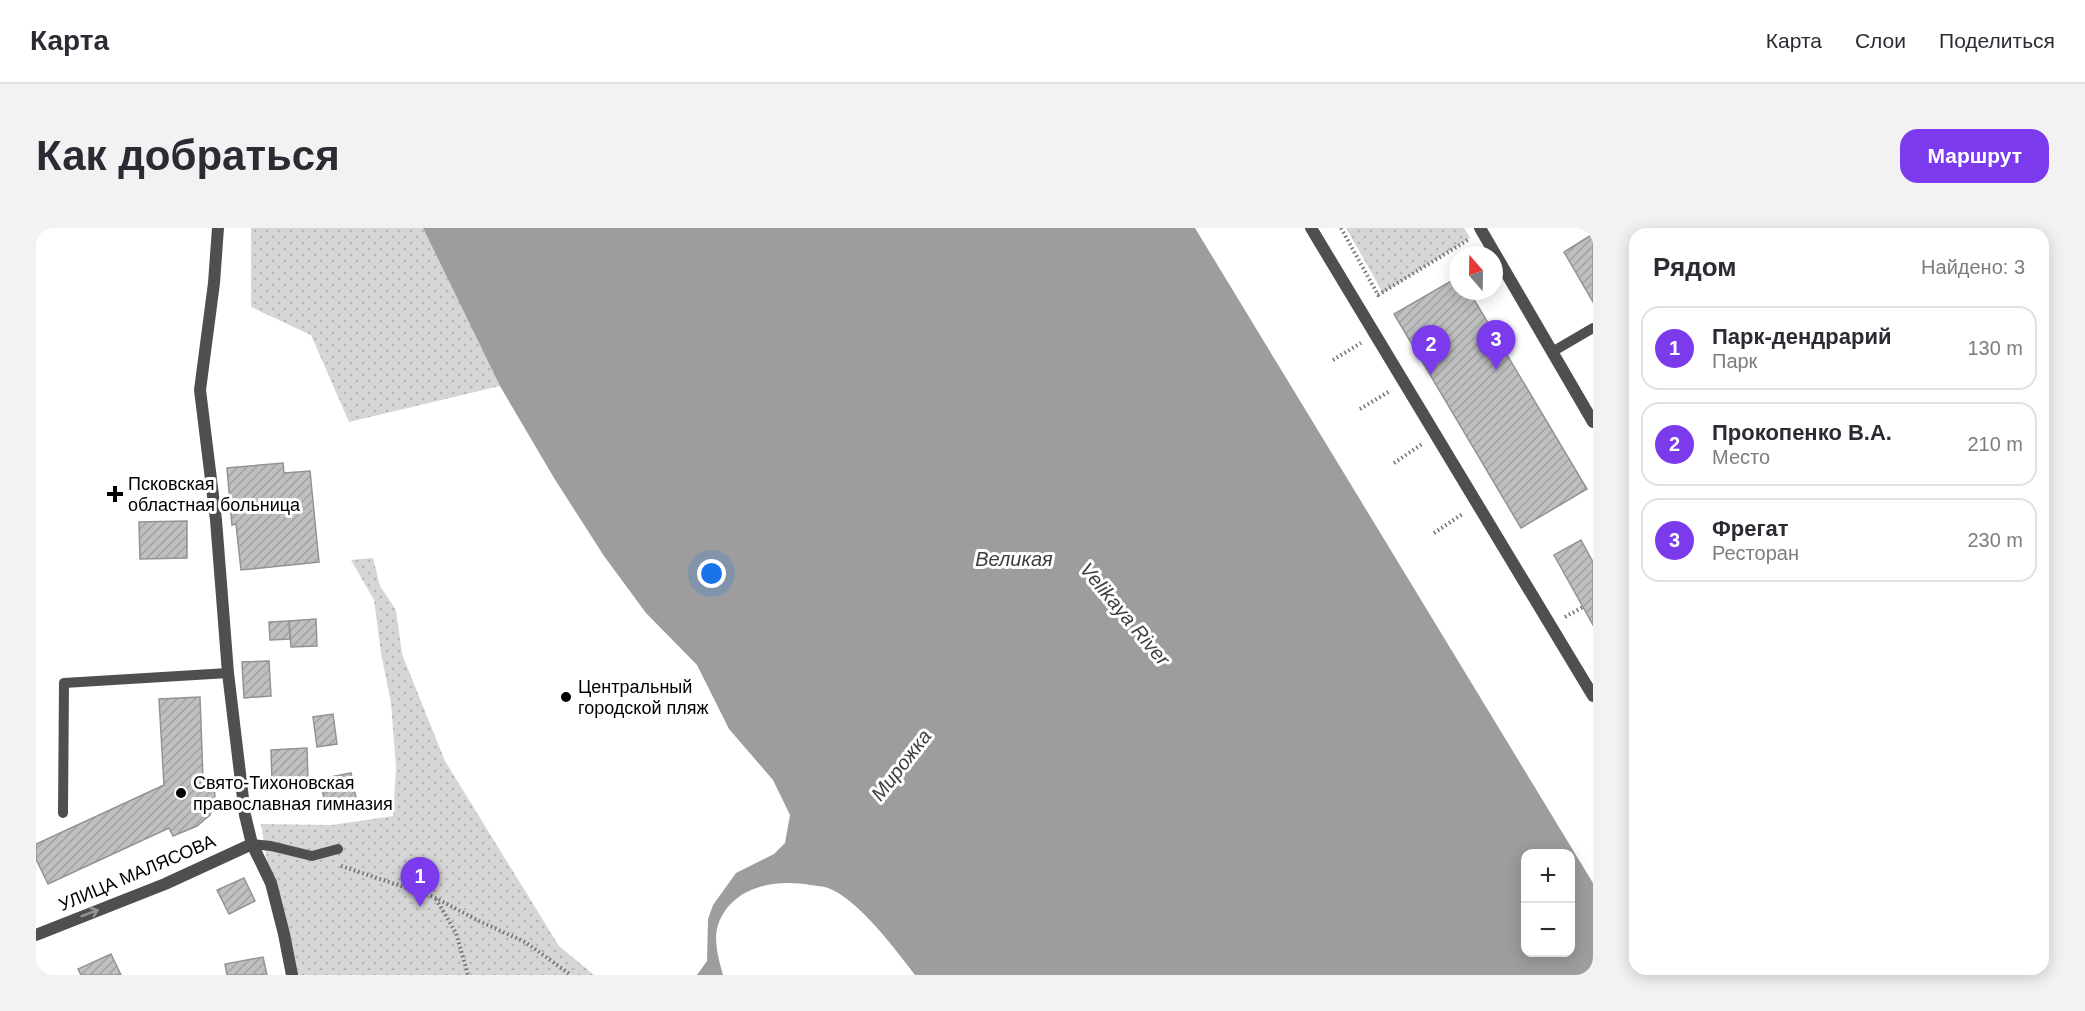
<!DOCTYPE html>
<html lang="ru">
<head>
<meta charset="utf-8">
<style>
  :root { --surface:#fff; --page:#f2f2f3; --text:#2b2b33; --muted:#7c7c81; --line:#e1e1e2; --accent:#7c3aed }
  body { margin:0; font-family:Helvetica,sans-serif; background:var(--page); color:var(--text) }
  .controls { position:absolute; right:18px; bottom:18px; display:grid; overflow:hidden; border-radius:12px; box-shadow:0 3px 15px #0003 }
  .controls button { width:54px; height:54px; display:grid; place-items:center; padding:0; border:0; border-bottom:2px solid var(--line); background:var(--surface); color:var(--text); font:30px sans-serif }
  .compass { position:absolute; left:1413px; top:18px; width:54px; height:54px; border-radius:50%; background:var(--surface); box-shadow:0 3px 15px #0003; rotate:340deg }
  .you { position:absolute; left:676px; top:346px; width:21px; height:21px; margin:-15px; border:4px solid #fff; border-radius:50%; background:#1a73e8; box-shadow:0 0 0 9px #1a73e833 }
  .badge { display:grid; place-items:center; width:39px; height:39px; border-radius:50%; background:var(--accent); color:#fff; font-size:20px; font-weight:700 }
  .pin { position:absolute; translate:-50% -50px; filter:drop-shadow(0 2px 3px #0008) }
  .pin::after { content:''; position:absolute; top:32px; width:21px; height:18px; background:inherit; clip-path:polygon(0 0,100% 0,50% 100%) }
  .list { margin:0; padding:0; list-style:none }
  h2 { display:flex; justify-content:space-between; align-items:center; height:78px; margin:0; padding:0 24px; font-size:26px }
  h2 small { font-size:20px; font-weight:400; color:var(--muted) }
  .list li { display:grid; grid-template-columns:39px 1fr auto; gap:18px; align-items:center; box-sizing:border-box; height:84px; margin:0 12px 12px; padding:0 12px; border:2px solid var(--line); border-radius:18px }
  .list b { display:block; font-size:22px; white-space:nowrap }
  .list p { margin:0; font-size:20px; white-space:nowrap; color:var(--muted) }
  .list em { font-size:20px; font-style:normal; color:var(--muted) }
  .map { position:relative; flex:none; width:1557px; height:747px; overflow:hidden; border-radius:18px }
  header { display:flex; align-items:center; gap:36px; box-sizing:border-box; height:84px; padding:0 30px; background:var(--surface); border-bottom:2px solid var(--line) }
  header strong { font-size:28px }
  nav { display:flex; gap:33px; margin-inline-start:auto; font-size:21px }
  .intro { display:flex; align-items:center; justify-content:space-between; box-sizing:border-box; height:144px; padding:0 36px }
  h1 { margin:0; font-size:42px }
  .button { padding:15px 27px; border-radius:18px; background:var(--accent); color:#fff; font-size:21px; font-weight:700 }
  main { display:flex; gap:36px; padding:0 36px }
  aside { flex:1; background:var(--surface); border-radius:18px; box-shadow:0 3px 15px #0003 }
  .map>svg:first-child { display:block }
  .grass { fill:url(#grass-dots) }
  .water { fill:#9d9d9d; fill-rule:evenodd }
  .building { fill:url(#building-hatch); stroke:#939393; stroke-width:1.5 }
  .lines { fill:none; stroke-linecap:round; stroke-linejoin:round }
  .path { stroke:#717171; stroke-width:4; stroke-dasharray:1.5 3; stroke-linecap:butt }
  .service { stroke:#4f4f4f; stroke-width:10 }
  .pedestrian { stroke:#4f4f4f; stroke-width:12 }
  .minor { stroke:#4f4f4f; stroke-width:12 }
  .oneway { stroke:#959595 }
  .poi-dot { fill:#000; stroke:#fff; stroke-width:2 }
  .labels { text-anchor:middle; stroke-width:6; stroke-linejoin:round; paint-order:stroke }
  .poi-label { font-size:18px; fill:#000; stroke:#fff; text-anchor:start }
  .street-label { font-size:18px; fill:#000; stroke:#fff }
  .water-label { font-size:20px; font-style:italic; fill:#3e3e3e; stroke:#fff }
</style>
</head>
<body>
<header>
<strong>Карта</strong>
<nav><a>Карта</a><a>Слои</a><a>Поделиться</a></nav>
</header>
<div class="intro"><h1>Как добраться</h1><a class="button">Маршрут</a></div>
<main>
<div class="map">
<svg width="1557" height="747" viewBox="0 0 1557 747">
  <defs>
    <pattern id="grass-dots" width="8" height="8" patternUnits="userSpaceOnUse" patternTransform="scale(1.5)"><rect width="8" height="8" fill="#d6d6d6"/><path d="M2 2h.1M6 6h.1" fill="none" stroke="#b6b6b6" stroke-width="1.8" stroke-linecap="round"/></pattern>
    <pattern id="building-hatch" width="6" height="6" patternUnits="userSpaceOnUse" patternTransform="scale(1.5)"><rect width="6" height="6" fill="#bfbfbf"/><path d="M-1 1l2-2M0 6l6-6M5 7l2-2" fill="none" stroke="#a2a2a2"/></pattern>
  </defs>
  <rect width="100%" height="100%" fill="#fff"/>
  <g class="grass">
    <path d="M 215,0 L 387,0 L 464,158 L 313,194 L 275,107 L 215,79 Z"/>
    <path d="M 1310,0 L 1428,0 L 1434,10 L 1347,65 Z"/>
    <path d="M 337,330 L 344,358 L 360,382 L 366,426 L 409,533 L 523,718 L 558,747 L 250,747 L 225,596 L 296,597 L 357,588 L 360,540 L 355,475 L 345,425 L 338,372 L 315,332 Z"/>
  </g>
  <path class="water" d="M 387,0 L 1159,0 L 1557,655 L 1557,747 L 879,747 C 860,722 822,671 792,660 C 787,658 780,658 774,657 C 739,651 696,658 682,697 C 677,712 683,733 687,747 L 661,747 L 671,733 L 672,691 L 677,677 L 700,645 L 738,626 L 749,615 L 754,587 L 737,552 L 693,501 L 661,437 L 610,385 L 568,328 L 518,250 L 464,158 ZM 1490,626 L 1534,626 L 1534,724 L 1490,724 Z"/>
  <g class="building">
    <path d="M 1557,6 L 1557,74 L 1528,24 Z"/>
    <path d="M 1422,49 L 1422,63 L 1433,63 L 1551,261 L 1485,300 L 1358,86 Z"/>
    <path d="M 247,235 L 248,245 L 274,243 L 283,334 L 205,342 L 200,296 L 196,297 L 191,240 Z"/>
    <path d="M 151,293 L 151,330 L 104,331 L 103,294 Z"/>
    <path d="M 1545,312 L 1557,334 L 1557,397 L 1518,327 Z"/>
    <path d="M 280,391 L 281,418 L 255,419 L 253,393 Z"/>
    <path d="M 253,393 L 254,411 L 234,412 L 233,394 Z"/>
    <path d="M 233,433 L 235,468 L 208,470 L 206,434 Z"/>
    <path d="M 164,469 L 167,551 L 178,550 L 179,572 L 174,587 L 161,598 L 137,608 L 133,600 L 12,656 L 0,631 L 0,616 L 128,557 L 123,471 Z"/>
    <path d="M 297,486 L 301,516 L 281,519 L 277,489 Z"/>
    <path d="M 271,520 L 272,552 L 236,554 L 235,522 Z"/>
    <path d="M 315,545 L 320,570 L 289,576 L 284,551 Z"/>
    <path d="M 208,650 L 219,673 L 193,686 L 181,662 Z"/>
    <path d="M 75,726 L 85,747 L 45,747 L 42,741 Z"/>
    <path d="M 227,729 L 231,747 L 191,747 L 189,736 Z"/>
  </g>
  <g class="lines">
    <g class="path">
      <path d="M 1305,0 L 1342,67 L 1432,12"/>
      <path d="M 1297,132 L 1325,115"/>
      <path d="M 1324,181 L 1354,163"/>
      <path d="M 1358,235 L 1386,216"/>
      <path d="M 1398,305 L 1428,285"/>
      <path d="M 1529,389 L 1547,379"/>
      <path d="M 305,638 L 398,669 L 441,692 L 489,714 L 535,747"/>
      <path d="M 400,671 L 420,705 L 432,747"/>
    </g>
    <g class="service">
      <path d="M 1516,124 L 1557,100"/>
      <path d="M 27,585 L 28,455 L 192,445"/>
      <path d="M 216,616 L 235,618 L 276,628 L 302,621"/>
    </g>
    <path class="pedestrian" d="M 1275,0 L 1557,468"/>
    <g class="minor">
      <path d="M 182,0 L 178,55 L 164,162 L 180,292 L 192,445 L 209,587 L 216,616 L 235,655 L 248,706 L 256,747"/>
      <path d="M 1444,0 L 1557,194"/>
      <path d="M 0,707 L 129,656 L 216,616"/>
    </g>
  </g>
  <defs><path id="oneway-shaft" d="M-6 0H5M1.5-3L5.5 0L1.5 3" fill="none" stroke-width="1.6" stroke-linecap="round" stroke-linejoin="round" transform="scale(1.5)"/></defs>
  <use class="oneway" href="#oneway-shaft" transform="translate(54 685) rotate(-21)"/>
  <g class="poi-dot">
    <path d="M76 257h6v6h6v6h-6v6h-6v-6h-6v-6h6z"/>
    <circle cx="530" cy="469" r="6"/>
    <circle cx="145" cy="565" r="6"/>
  </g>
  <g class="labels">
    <g class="poi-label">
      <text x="92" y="262">Псковская<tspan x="92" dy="21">областная больница</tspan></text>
      <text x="542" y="465">Центральный<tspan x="542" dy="21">городской пляж</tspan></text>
      <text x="157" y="561">Свято-Тихоновская<tspan x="157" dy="21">православная гимназия</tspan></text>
    </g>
    <g class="street-label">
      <text transform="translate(101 645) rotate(-23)" y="6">УЛИЦА МАЛЯСОВА</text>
    </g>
    <g class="water-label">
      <text x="978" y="338">Великая</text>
      <text transform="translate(1089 386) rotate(50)" y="7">Velikaya River</text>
      <text transform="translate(865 537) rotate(-52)" y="7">Мирожка</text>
    </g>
  </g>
</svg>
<div class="controls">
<button>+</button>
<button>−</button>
</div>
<svg class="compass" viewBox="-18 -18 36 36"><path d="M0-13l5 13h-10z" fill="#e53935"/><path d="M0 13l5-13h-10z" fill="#7c7c81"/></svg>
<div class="you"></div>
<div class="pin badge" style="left:384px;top:679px">1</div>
<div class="pin badge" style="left:1395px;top:147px">2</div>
<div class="pin badge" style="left:1460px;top:142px">3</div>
</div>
<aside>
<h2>Рядом<small>Найдено: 3</small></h2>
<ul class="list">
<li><span class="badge">1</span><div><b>Парк-дендрарий</b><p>Парк</p></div><em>130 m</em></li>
<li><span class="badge">2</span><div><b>Прокопенко В.А.</b><p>Место</p></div><em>210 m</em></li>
<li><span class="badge">3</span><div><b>Фрегат</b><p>Ресторан</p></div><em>230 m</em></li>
</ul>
</aside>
</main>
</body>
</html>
